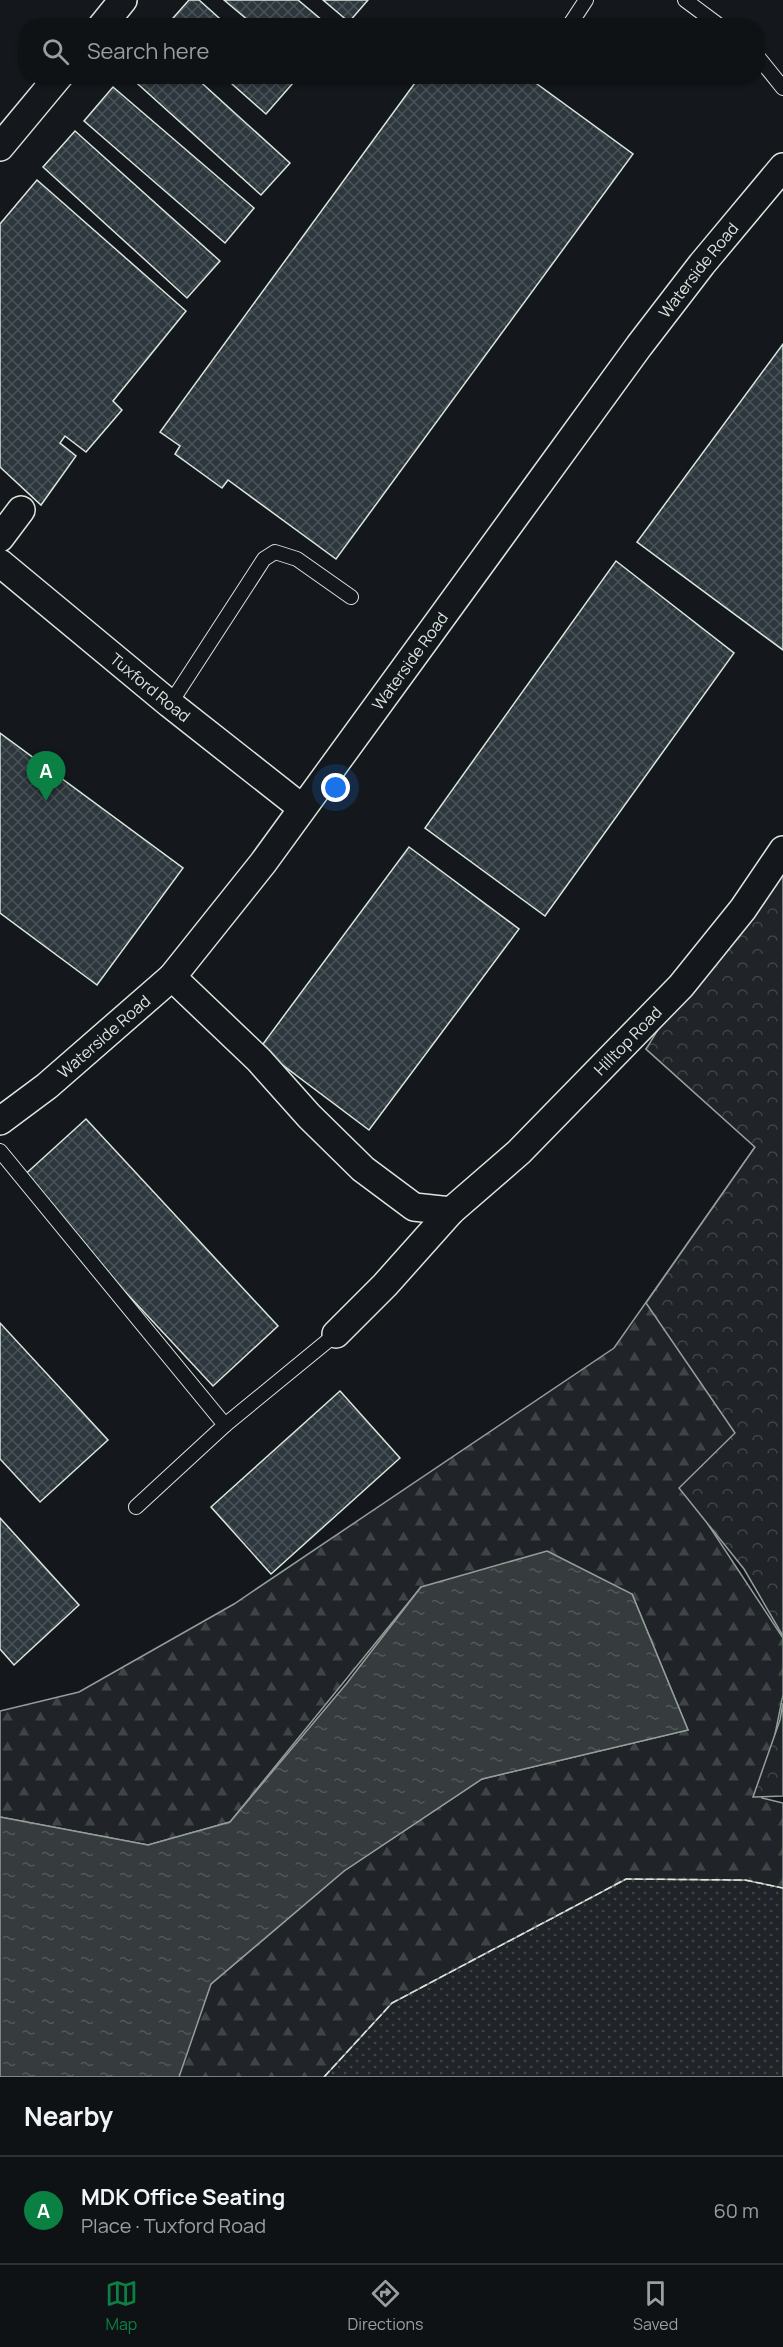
<!DOCTYPE html>
<html lang="en">
<head>
<meta charset="utf-8">
<style>
  :root { --surface:#0f1215; --page:#181b1e; --text:#f1f3f6; --muted:#9b9ea0; --line:#2f3234; --accent:#0b8043 }
  body { margin:0; font-family:Manrope,sans-serif; background:var(--page); color:var(--text) }
  .you { position:absolute; left:336px; top:788px; width:21px; height:21px; margin:-15px; border:4px solid #fff; border-radius:50%; background:#1a73e8; box-shadow:0 0 0 9px #1a73e833 }
  .badge { display:grid; place-items:center; width:39px; height:39px; border-radius:50%; background:var(--accent); color:#fff; font-size:20px; font-weight:700 }
  .pin { position:absolute; translate:-50% -50px; filter:drop-shadow(0 2px 3px #0008) }
  .pin::after { content:''; position:absolute; top:32px; width:21px; height:18px; background:inherit; clip-path:polygon(0 0,100% 0,50% 100%) }
  .list { margin:0; padding:0; list-style:none }
  h2 { display:flex; justify-content:space-between; align-items:center; height:78px; margin:0; padding:0 24px; font-size:26px }
  h2 small { font-size:20px; font-weight:400; color:var(--muted) }
  .list li { display:grid; grid-template-columns:39px 1fr auto; gap:18px; align-items:center; box-sizing:border-box; height:108px; padding:0 24px; border-top:2px solid var(--line) }
  .list b { display:block; font-size:22px; white-space:nowrap }
  .list p { margin:0; font-size:20px; white-space:nowrap; color:var(--muted) }
  .list em { font-size:20px; font-style:normal; color:var(--muted) }
  .icon { flex:none; width:33px; height:33px; fill:none; stroke:currentColor; stroke-width:2; stroke-linecap:round; stroke-linejoin:round }
  .map { position:relative; flex:none; width:783px; height:2077px; overflow:hidden }
  .search { position:absolute; background:var(--surface); box-shadow:0 2px 4px #0004; left:18px; right:18px; top:18px; height:66px; display:flex; align-items:center; gap:15px; box-sizing:border-box; padding:0 21px; border-radius:24px; color:var(--muted); font-size:22px }
  .sheet { height:186px; background:var(--surface) }
  nav { display:flex; justify-content:space-around; align-items:center; box-sizing:border-box; height:84px; border-top:2px solid var(--line); background:var(--surface); font-size:16px; color:var(--muted) }
  nav a { display:grid; justify-items:center; gap:3px }
  nav .on { color:var(--accent) }
  .map>svg:first-child { display:block }
  .grass { fill:url(#grass-dots); stroke:#939e99; stroke-width:1.5 }
  .forest { fill:url(#forest-firs); stroke:#939e99; stroke-width:1.5 }
  .park { fill:url(#park-crowns); stroke:#939e99; stroke-width:1.5 }
  .water { fill:url(#water-ripples); stroke:#939e99; stroke-width:1.5 }
  .building { fill:url(#building-cross-hatch); stroke:#d8e6dc; stroke-width:1.5 }
  .lines { fill:none; stroke-linecap:round; stroke-linejoin:round }
  .lane-casing { stroke:#d8e6dc; stroke-width:16 }
  .street-casing { stroke:#d8e6dc; stroke-width:30 }
  .lane { stroke:#14181c; stroke-width:14 }
  .street { stroke:#14181c; stroke-width:27 }
  .fence { stroke:#d8e6dc; stroke-width:1.5; stroke-dasharray:8 3; stroke-linecap:butt }
  .labels { text-anchor:middle; stroke-width:4.5; stroke-linejoin:round; paint-order:stroke }
  .street-label { font-size:16px; fill:#d8e6dc; stroke:#14181c }
</style>
</head>
<body>
<div class="map">
<svg width="783" height="2077" viewBox="0 0 783 2077">
  <defs>
    <pattern id="grass-dots" width="8" height="8" patternUnits="userSpaceOnUse" patternTransform="scale(1.5)"><rect width="8" height="8" fill="#202428"/><path d="M2 2h.1M6 6h.1" fill="none" stroke="#404447" stroke-width="1.8" stroke-linecap="round"/></pattern>
    <pattern id="forest-firs" width="22" height="20" patternUnits="userSpaceOnUse" patternTransform="scale(1.5)"><rect width="22" height="20" fill="#202428"/><path d="M5 1l3.5 6h-7zM16 11l3.5 6h-7z" fill="#404447"/></pattern>
    <pattern id="park-crowns" width="20" height="18" patternUnits="userSpaceOnUse" patternTransform="scale(1.5)"><rect width="20" height="18" fill="#202428"/><path d="M2 6a3 3 0 1 1 6 0M12 15a3 3 0 1 1 6 0" fill="none" stroke="#404447"/></pattern>
    <pattern id="water-ripples" width="26" height="14" patternUnits="userSpaceOnUse" patternTransform="scale(1.5)"><rect width="26" height="14" fill="#363b3e"/><path d="M2 4q2-2 4 0t4 0M15 11q2-2 4 0t4 0" fill="none" stroke="#525759"/></pattern>
    <pattern id="building-cross-hatch" width="8" height="8" patternUnits="userSpaceOnUse" patternTransform="scale(1.5)"><rect width="8" height="8" fill="#2c363c"/><path d="M0 0l8 8M0 8l8-8" fill="none" stroke="#4a5358"/></pattern>
  </defs>
  <rect width="100%" height="100%" fill="#14181c"/>
  <path class="grass" d="M 626,1879 L 745,1880 L 783,1888 L 783,2077 L 324,2077 L 392,2003 Z"/>
  <path class="forest" d="M 783,889 L 783,1411 L 690,1497 L 783,1638 L 783,1695 L 762,1798 L 783,1803 L 783,1888 L 745,1880 L 626,1879 L 392,2003 L 324,2077 L 144,2077 L 211,1984 L 344,1871 L 482,1779 L 688,1730 L 632,1594 L 421,1587 L 230,1822 L 148,1845 L 0,1817 L 0,1711 L 79,1692 L 234,1604 L 614,1348 L 755,1147 L 646,1049 Z"/>
  <g class="park">
    <path d="M 783,850 L 783,1636 L 744,1569 L 679,1488 L 735,1433 L 646,1303 L 755,1147 L 646,1049 L 697,967 Z"/>
    <path d="M 783,1703 L 783,1796 L 753,1797 L 780,1720 Z"/>
  </g>
  <path class="water" d="M 547,1551 L 632,1594 L 688,1730 L 482,1779 L 344,1871 L 211,1984 L 179,2077 L 0,2077 L 0,1817 L 148,1845 L 230,1822 L 347,1683 L 421,1587 Z"/>
  <g class="building">
    <path d="M 189,0 L 199,0 L 228,26 L 166,26 Z"/>
    <path d="M 224,0 L 298,0 L 329,26 L 255,26 Z"/>
    <path d="M 323,0 L 368,0 L 349,22 Z"/>
    <path d="M 129,76 L 194,76 L 290,163 L 261,195 Z"/>
    <path d="M 223,76 L 286,76 L 293,83 L 266,114 Z"/>
    <path d="M 420,76 L 526,76 L 633,154 L 336,559 L 228,480 L 222,488 L 175,454 L 180,446 L 160,432 Z"/>
    <path d="M 113,87 L 254,208 L 225,243 L 84,121 Z"/>
    <path d="M 75,131 L 220,261 L 187,298 L 43,167 Z"/>
    <path d="M 37,180 L 186,311 L 113,401 L 122,410 L 86,452 L 65,436 L 60,443 L 76,456 L 41,505 L 0,467 L 0,224 Z"/>
    <path d="M 783,344 L 783,650 L 637,542 Z"/>
    <path d="M 616,561 L 734,653 L 545,916 L 425,828 Z"/>
    <path d="M 0,733 L 183,868 L 97,985 L 0,913 Z"/>
    <path d="M 409,847 L 519,929 L 369,1130 L 260,1048 Z"/>
    <path d="M 86,1119 L 278,1326 L 213,1386 L 20,1179 Z"/>
    <path d="M 0,1323 L 108,1440 L 40,1502 L 0,1459 Z"/>
    <path d="M 340,1391 L 400,1458 L 271,1574 L 211,1507 Z"/>
    <path d="M 0,1518 L 79,1605 L 14,1665 L 0,1649 Z"/>
  </g>
  <g class="lines">
    <g class="lane-casing">
      <g id="lane">
        <path d="M 685,0 L 720,26"/>
        <path d="M 569,26 L 586,0"/>
        <path d="M 758,57 L 783,88"/>
        <path d="M 170,704 L 264,559 L 275,552 L 297,559 L 351,597"/>
        <path d="M 0,1151 L 225,1425 L 136,1507"/>
        <path d="M 225,1425 L 336,1334"/>
      </g>
    </g>
    <g class="street-casing">
      <g id="street">
        <path d="M 102,26 L 123,0"/>
        <path d="M 0,147 L 59,76"/>
        <path d="M 0,538 L 21,510"/>
        <path id="s1" d="M 0,563 L 170,704 L 302,808"/>
        <path d="M 172,977 L 259,1060 L 309,1116 L 363,1169 L 414,1207 L 451,1211"/>
        <path id="s2" d="M 0,1121 L 47,1086 L 172,977 L 263,863 L 639,346 L 702,264 L 783,167"/>
        <path id="s3" d="M 336,1334 L 385,1285 L 451,1211 L 519,1152 L 681,986 L 743,909 L 783,850"/>
      </g>
    </g>
    <use href="#lane" class="lane"/>
    <use href="#street" class="street"/>
    <path class="fence" d="M 324,2077 L 392,2003 L 626,1879 L 745,1880 L 783,1888"/>
  </g>
  <g class="labels">
    <g class="street-label">
      <text dy="6" stroke="none"><textPath href="#s2" startOffset="1106">Waterside Road</textPath></text>
      <text dy="6" stroke="none"><textPath href="#s2" startOffset="620">Waterside Road</textPath></text>
      <text dy="6" stroke="none"><textPath href="#s1" startOffset="195">Tuxford Road</textPath></text>
      <text dy="6" stroke="none"><textPath href="#s2" startOffset="134">Waterside Road</textPath></text>
      <text dy="6" stroke="none"><textPath href="#s3" startOffset="414">Hilltop Road</textPath></text>
    </g>
  </g>
</svg>
<div class="you"></div>
<div class="pin badge" style="left:46px;top:801px">A</div>
<div class="search"><svg class="icon" aria-label="search" viewBox="0 0 24 24"><circle cx="10" cy="10" r="6"/><path d="M15 15l6 6"/></svg>Search here</div>
</div>
<section class="sheet">
<h2>Nearby<small></small></h2>
<ul class="list">
<li><span class="badge">A</span><div><b>MDK Office Seating</b><p>Place · Tuxford Road</p></div><em>60 m</em></li>
</ul>
</section>
<nav>
<a class="on"><svg class="icon" aria-label="map" viewBox="0 0 24 24"><path d="M3 6l6-2 6 2 6-2v14l-6 2-6-2-6 2zM9 4v14M15 6v14"/></svg>Map</a>
<a><svg class="icon" aria-label="directions" viewBox="0 0 24 24"><path d="M12 3l9 9-9 9-9-9zM9 14v-3h6M13 9l2 2-2 2"/></svg>Directions</a>
<a><svg class="icon" aria-label="saved" viewBox="0 0 24 24"><path d="M7 4h10v16l-5-4-5 4z"/></svg>Saved</a>
</nav>
</body>
</html>
